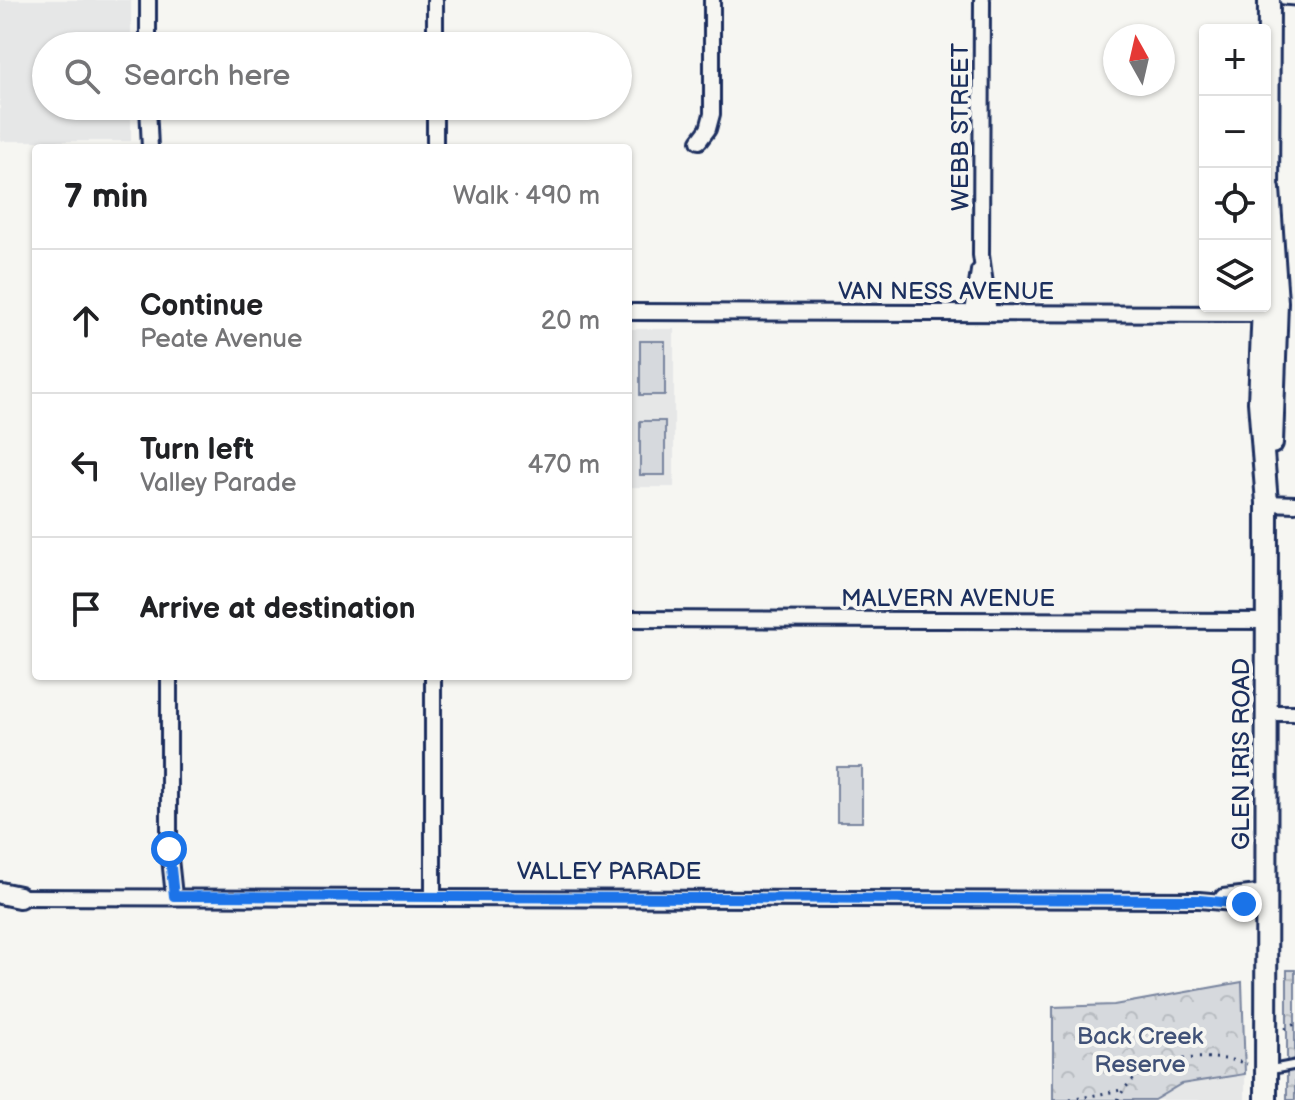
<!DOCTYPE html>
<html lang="en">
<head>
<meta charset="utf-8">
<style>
  :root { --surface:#fff; --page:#f6f6f6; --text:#202124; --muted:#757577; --line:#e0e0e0 }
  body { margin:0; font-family:"Balsamiq Sans",sans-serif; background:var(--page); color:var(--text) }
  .controls { position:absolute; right:24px; top:24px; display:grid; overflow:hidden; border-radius:8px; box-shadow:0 2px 6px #0004 }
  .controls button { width:72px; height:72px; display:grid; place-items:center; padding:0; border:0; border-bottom:2px solid var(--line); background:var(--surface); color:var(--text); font:40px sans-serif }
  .compass { position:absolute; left:1103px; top:24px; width:72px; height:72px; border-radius:50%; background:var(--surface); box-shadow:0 2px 6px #0004; rotate:352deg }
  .stop { position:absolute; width:24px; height:24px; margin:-18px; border:6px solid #1a73e8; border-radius:50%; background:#fff }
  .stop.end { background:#1a73e8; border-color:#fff; box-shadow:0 2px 8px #0008 }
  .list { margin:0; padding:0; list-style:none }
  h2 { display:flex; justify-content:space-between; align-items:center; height:104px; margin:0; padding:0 32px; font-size:34px }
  h2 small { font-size:26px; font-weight:400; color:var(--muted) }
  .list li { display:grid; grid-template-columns:52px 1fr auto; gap:24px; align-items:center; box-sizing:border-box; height:144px; padding:0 32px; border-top:2px solid var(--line) }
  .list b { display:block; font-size:30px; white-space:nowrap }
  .list p { margin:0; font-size:26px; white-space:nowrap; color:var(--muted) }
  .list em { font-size:26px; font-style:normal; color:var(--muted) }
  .icon { flex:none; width:44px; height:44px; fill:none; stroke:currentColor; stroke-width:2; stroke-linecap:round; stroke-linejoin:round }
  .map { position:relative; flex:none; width:1295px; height:1100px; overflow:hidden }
  .search { position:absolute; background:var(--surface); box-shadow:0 2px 6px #0004; left:32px; top:32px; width:600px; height:88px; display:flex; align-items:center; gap:20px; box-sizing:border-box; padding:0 28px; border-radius:44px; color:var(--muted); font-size:30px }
  .panel { position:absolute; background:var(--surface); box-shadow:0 2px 6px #0004; left:32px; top:144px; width:600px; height:536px; border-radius:8px }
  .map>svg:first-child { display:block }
  .built { fill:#e6e7e7 }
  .park { fill:url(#park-crowns); stroke:#78849e; stroke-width:2 }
  .pitch { fill:#d6d9dd; stroke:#78849e; stroke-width:2 }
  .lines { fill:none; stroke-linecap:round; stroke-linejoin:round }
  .lane-casing { stroke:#1b2f5e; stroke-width:13 }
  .street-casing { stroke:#1b2f5e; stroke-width:20 }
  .secondary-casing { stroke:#1b2f5e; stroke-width:26 }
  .path { stroke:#1b2f5e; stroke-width:3; stroke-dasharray:2 6; stroke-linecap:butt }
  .lane { stroke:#f6f6f2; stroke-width:7 }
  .street { stroke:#f6f6f2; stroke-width:14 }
  .secondary { stroke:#f6f6f2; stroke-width:20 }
  .route { stroke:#1a73e8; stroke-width:10 }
  .labels { text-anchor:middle; stroke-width:8; stroke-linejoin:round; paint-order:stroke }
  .street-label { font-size:24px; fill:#1b2f5e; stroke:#f6f6f2 }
  .park-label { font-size:24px; fill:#405177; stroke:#f6f6f2 }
</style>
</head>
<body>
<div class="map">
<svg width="1295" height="1100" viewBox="0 0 1295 1100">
  <defs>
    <pattern id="park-crowns" width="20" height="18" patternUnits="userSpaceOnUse" patternTransform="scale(2)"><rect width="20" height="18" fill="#d6d9dd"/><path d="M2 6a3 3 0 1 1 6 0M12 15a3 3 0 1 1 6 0" fill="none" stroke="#b7bbc0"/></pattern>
  </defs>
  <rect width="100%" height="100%" fill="#f6f6f2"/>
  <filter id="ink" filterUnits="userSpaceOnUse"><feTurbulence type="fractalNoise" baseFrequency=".0125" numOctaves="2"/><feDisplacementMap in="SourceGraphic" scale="16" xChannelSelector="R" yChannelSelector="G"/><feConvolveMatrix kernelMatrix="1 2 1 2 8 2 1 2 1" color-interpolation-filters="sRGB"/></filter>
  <g filter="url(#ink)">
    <g class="built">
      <path d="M 0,0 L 131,0 L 131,46 L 46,46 L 46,106 L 131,106 L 131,141 L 0,141 Z"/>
      <rect x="628" y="329" width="46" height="158"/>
      <path d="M 1245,1074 L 1245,1100 L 1154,1100 L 1181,1084 Z"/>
    </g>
    <g class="park">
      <rect x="1287" y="970" width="8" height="130"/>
      <path d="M 1242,982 L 1245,1074 L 1181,1084 L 1154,1100 L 1053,1100 L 1053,1007 L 1114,1005 Z"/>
    </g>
    <g class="pitch">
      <rect x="640" y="341" width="25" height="54"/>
      <rect x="640" y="421" width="25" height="54"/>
      <rect x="837" y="767" width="25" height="55"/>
    </g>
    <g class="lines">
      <g class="lane-casing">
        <g id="lane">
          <path d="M 1284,0 L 1295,1"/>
          <path d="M 1269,1070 L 1295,1065"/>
        </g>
      </g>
      <g class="street-casing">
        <g id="street">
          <path d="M 982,0 L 981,255 L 989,313"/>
          <path d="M 148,46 L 148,0"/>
          <path d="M 435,46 L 435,0"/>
          <path d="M 148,106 L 150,148"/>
          <path d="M 699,141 L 708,129 L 712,114 L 712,0"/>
          <path d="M 435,148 L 435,106"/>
          <path d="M 628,312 L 1263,314"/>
          <path d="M 973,313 L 979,271"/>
          <path d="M 1267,503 L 1295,504"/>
          <path d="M 628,619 L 1267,621"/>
          <path d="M 169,676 L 169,849 L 174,896"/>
          <path d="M 1267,713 L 1295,713"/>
          <path d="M 12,897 L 1199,900 L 1267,906"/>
          <path d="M 433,897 L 433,676"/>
          <path d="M 1223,897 L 1267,892"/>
        </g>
      </g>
      <g class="secondary-casing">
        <g id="secondary">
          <path d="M 1269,189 L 1277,302 L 1272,443"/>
          <path d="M 1268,200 L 1269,0"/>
          <path d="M 1263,306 L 1259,402 L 1267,503 L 1266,1100"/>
          <path d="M 0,893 L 19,897"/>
        </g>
      </g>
      <g class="path">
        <path d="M 1285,1029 L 1295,1024"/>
        <path d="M 1070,1100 L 1121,1090"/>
        <path d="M 1118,1100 C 1137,1056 1209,1051 1247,1064"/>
      </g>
      <use href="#lane" class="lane"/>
      <use href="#street" class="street"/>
      <use href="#secondary" class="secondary"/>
    </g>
  </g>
  <g class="lines" filter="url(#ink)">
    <path class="route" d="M 169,849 L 174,896 L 1199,900 L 1244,904"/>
  </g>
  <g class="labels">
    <g class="street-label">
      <text transform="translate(960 127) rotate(-90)" y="8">WEBB STREET</text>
      <text x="946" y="299">VAN NESS AVENUE</text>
      <text x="948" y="606">MALVERN AVENUE</text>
      <text transform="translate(1241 754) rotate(-90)" y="8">GLEN IRIS ROAD</text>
      <text x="609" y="879">VALLEY PARADE</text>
    </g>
    <g class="park-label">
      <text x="1140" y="1044">Back Creek<tspan x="1140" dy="28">Reserve</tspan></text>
    </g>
  </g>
</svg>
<div class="controls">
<button>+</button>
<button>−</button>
<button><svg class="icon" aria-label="locate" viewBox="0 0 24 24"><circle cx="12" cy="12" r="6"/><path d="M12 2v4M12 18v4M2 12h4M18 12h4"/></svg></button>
<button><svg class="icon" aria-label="layers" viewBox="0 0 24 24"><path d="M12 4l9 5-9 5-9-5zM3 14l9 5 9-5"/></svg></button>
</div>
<svg class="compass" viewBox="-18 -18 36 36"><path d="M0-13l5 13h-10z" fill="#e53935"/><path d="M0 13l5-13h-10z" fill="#757577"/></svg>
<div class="stop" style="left:169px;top:849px"></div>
<div class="stop end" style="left:1244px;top:904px"></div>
<div class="search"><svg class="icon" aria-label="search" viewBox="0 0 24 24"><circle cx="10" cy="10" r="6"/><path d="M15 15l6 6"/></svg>Search here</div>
<section class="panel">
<h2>7 min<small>Walk · 490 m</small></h2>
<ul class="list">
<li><svg class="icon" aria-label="ahead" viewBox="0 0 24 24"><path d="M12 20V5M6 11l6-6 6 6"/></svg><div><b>Continue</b><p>Peate Avenue</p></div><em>20 m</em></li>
<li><svg class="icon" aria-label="left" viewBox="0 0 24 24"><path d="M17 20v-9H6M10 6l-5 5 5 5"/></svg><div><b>Turn left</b><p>Valley Parade</p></div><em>470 m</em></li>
<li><svg class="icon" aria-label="arrive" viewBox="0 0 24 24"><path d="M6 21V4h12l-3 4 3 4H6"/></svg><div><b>Arrive at destination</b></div></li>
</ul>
</section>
</div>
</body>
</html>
